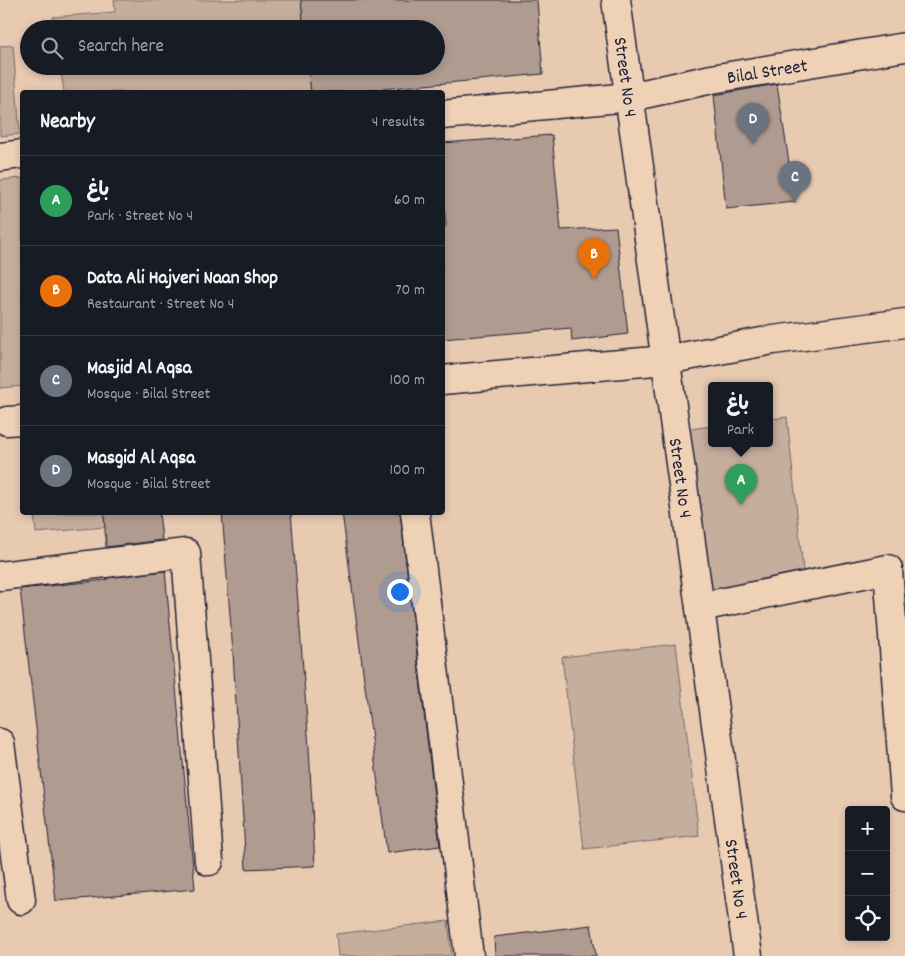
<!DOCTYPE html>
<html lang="en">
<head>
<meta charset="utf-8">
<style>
  :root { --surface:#171b24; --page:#20242c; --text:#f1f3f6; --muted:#9ea1a6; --line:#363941; --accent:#1f6fb2 }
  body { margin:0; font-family:Dekko,"Playpen Sans Arabic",sans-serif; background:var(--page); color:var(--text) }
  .controls { position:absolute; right:15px; bottom:15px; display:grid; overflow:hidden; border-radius:5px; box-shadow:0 2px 8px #0003 }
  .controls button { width:45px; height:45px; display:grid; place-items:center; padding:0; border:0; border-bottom:1px solid var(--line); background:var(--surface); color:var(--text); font:25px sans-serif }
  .you { position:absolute; left:399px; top:591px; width:18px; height:18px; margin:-12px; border:4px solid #fff; border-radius:50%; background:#1a73e8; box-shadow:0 0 0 8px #1a73e833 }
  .badge { display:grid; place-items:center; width:32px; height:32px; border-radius:50%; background:var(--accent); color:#fff; font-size:16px; font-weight:700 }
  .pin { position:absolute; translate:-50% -41px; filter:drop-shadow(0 1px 2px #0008) }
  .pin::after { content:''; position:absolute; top:26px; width:18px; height:15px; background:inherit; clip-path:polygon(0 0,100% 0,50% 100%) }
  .popup { position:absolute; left:708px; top:382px; width:65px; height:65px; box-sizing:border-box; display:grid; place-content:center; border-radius:5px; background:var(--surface); filter:drop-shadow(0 1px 4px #0005); font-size:16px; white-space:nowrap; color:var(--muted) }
  .popup b { font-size:19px; color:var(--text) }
  .popup::after { content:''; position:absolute; left:50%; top:100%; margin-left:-10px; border:10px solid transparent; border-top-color:var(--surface) }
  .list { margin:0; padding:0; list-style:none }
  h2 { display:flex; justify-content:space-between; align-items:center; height:65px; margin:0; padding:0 20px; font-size:21px }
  h2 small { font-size:16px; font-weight:400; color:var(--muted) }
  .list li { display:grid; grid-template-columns:32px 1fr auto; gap:15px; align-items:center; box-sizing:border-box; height:90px; padding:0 20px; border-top:1px solid var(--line) }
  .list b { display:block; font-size:19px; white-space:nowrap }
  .list p { margin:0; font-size:16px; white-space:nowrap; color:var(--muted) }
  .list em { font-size:16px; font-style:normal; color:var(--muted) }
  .icon { flex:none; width:28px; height:28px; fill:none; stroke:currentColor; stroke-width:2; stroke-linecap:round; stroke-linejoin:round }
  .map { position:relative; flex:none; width:905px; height:956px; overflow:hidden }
  .search { position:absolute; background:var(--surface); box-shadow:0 2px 8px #0003; left:20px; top:20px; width:425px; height:55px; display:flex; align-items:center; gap:12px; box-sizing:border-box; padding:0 18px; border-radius:28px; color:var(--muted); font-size:19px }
  .panel { position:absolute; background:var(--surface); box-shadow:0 2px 8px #0003; left:20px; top:90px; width:425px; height:425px; border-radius:5px }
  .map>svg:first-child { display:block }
  .green { fill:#c6ae9d; stroke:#74686c }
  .building { fill:#b09b90; stroke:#22223b }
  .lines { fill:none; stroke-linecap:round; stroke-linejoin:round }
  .minor-casing { stroke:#22223b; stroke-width:31 }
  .minor { stroke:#efd1b5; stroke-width:28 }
  .labels { text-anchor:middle; stroke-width:4.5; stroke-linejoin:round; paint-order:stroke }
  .street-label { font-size:19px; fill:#22223b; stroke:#efd1b5 }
</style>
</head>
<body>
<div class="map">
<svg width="905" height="956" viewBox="0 0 905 956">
  <rect width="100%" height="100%" fill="#e7cab0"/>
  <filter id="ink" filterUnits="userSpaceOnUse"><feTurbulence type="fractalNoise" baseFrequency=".02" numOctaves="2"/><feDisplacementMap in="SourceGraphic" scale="10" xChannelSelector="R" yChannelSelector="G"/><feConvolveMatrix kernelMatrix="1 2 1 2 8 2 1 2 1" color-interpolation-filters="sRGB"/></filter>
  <g filter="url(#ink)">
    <g class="green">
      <path d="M 114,0 L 301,0 L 304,29 L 54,29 L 53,17 L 115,12 Z"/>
      <path d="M 13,45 L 20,134 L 0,136 L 0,46 Z"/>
      <path d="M 60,66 L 308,66 L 311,92 L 64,92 Z"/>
      <path d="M 22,178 L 22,386 L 0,388 L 0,180 Z"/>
      <path d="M 787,417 L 804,580 L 700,607 L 676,431 L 712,426 L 712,444 L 770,444 L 770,419 Z"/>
      <path d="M 34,513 L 104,513 L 105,527 L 36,533 Z"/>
      <path d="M 676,644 L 699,836 L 584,849 L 562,657 Z"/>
      <path d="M 448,921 L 452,956 L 338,956 L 336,934 Z"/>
    </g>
    <g class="building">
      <path d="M 301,0 L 537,0 L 543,74 L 349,92 L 311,92 L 308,66 L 436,66 L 436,29 L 304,29 Z"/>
      <path d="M 777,84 L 795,202 L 726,209 L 714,95 Z"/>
      <path d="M 552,135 L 561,230 L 616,227 L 628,334 L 572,341 L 571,328 L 442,339 L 442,229 L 446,226 L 442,183 L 442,143 Z"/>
      <path d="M 104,512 L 159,512 L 162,540 L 106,547 Z"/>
      <path d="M 222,512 L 291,512 L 309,747 L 315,866 L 246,869 L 233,653 Z"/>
      <path d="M 342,512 L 400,512 L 440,846 L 387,853 Z"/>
      <path d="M 165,571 L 195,889 L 56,901 L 20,589 L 107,580 L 107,578 Z"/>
      <path d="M 591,925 L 596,956 L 495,956 L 494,937 Z"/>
    </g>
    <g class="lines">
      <g class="minor-casing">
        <g id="minor">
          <path d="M 616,0 L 748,956"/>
          <path d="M 442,115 L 630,97 L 712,79 L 905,47"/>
          <path d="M 0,157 L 22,154"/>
          <path d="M 442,380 L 666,360 L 773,340 L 905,323"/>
          <path d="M 7,421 L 22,420"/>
          <path d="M 415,512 L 469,956"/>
          <path d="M 0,576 L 186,553 L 209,861"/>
          <path d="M 700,607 L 888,569 L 905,796"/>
          <path d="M 0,743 L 21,900"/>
        </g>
      </g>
      <use href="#minor" class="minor"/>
    </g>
  </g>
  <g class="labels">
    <g class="street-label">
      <text transform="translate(767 70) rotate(-9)" y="7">Bilal Street</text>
      <text transform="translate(627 77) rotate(82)" y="7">Street No 4</text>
      <text transform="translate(682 478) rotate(82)" y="7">Street No 4</text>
      <text transform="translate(738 879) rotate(82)" y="7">Street No 4</text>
    </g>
  </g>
</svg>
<div class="controls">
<button>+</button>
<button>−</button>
<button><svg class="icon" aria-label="locate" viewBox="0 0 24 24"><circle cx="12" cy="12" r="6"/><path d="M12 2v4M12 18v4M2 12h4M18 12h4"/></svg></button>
</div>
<div class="you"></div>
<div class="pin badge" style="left:741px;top:505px;background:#2e9e5b">A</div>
<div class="popup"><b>باغ</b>Park</div>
<div class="pin badge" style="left:594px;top:279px;background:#e8710a">B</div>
<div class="pin badge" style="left:795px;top:202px;background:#6b7280">C</div>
<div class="pin badge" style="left:753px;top:144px;background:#6b7280">D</div>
<div class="search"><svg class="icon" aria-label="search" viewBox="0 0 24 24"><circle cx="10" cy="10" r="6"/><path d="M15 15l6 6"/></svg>Search here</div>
<section class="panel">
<h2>Nearby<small>4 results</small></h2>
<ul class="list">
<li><span class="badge" style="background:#2e9e5b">A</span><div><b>باغ</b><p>Park · Street No 4</p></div><em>60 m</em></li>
<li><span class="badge" style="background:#e8710a">B</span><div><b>Data Ali Hajveri Naan Shop</b><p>Restaurant · Street No 4</p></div><em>70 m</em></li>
<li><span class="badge" style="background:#6b7280">C</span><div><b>Masjid Al Aqsa</b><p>Mosque · Bilal Street</p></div><em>100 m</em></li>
<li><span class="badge" style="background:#6b7280">D</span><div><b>Masgid Al Aqsa</b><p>Mosque · Bilal Street</p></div><em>100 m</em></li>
</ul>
</section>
</div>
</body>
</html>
